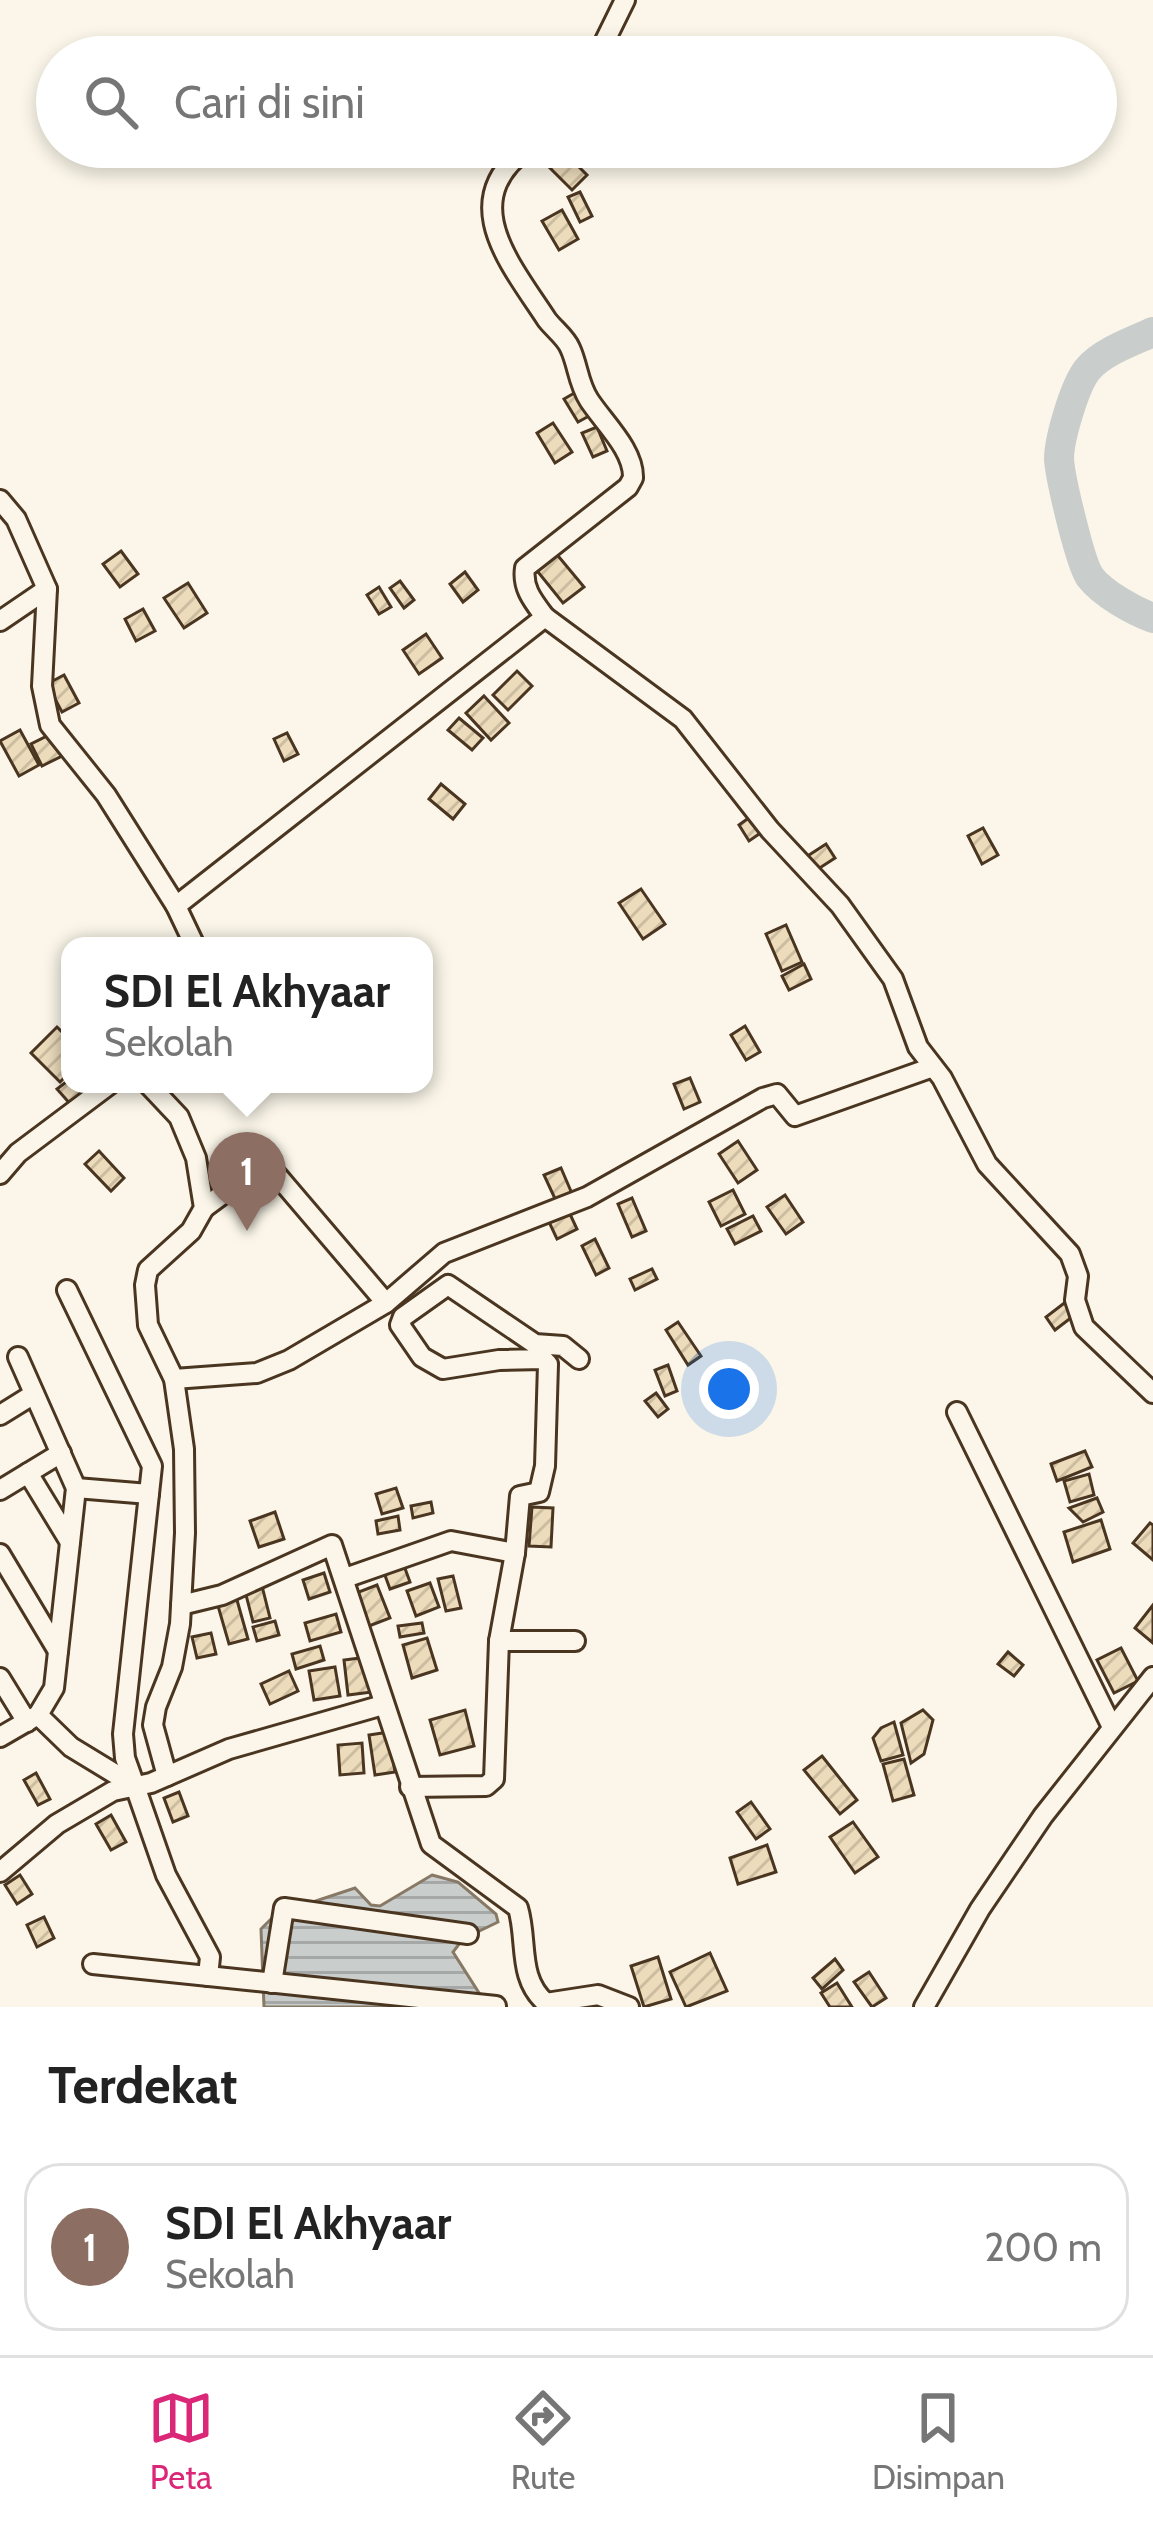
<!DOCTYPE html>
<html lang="id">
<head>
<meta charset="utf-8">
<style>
  :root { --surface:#fff; --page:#f6f6f6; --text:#222; --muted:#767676; --line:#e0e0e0; --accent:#db2777 }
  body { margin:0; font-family:Cabin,sans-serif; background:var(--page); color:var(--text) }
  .you { position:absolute; left:729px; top:1389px; width:42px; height:42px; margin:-30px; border:9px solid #fff; border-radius:50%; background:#1a73e8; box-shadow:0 0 0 18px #1a73e833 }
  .badge { display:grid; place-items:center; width:78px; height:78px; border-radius:50%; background:var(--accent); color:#fff; font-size:39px; font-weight:700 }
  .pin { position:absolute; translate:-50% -99px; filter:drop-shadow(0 3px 6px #0008) }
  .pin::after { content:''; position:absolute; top:63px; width:42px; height:36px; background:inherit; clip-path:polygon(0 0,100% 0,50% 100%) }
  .popup { position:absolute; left:61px; top:937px; width:372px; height:156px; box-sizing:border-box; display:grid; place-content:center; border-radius:24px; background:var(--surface); filter:drop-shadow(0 3px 9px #0005); font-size:39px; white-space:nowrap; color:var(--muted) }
  .popup b { font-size:45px; color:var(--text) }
  .popup::after { content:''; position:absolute; left:50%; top:100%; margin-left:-24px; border:24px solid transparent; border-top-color:var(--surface) }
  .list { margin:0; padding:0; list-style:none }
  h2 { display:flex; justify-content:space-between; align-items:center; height:156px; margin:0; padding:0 48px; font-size:51px }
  h2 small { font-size:39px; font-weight:400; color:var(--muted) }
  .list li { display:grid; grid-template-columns:78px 1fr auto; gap:36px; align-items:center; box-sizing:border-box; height:168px; margin:0 24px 24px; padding:0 24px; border:3px solid var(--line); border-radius:36px }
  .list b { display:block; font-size:45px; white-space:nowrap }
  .list p { margin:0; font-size:39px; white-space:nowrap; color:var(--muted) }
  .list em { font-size:39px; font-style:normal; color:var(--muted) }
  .icon { flex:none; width:66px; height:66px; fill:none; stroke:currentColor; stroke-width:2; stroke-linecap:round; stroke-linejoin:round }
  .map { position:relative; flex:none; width:1153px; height:2007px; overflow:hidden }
  .search { position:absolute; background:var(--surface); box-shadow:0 6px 18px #0003; left:36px; right:36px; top:36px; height:132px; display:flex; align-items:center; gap:30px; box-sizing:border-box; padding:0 42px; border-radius:66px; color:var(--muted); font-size:45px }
  .sheet { height:348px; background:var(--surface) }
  nav { display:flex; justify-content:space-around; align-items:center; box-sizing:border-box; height:168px; border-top:3px solid var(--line); background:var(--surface); font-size:33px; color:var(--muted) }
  nav a { display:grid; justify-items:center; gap:6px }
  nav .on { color:var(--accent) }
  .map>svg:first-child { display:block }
  .water { fill:url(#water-rules); stroke:#887966; stroke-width:3 }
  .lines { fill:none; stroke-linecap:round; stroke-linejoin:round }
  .river { stroke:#c9cecd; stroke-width:30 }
  .building { fill:url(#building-hatch); stroke:#4a3520; stroke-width:3 }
  .minor-casing { stroke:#4a3520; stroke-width:24 }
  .minor { stroke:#fbf6e9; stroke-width:18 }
</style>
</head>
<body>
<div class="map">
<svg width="1153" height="2007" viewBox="0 0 1153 2007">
  <defs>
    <pattern id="water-rules" width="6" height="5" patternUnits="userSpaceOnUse" patternTransform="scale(3)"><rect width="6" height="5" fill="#c9cecd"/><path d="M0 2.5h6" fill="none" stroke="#a5a8a6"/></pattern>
    <pattern id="building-hatch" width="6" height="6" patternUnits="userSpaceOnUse" patternTransform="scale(3)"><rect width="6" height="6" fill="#ecdcbc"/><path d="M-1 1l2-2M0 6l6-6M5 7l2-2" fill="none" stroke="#ccbda1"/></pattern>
  </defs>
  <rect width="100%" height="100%" fill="#fbf6e9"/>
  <path class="water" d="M 432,1875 L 458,1882 L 496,1914 L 498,1922 L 463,1939 L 453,1952 L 488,2007 L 264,2007 L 261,1929 L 276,1914 L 355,1888 L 371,1905 L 380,1906 Z"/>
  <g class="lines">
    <path class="river" d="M 1153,332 C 1133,341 1102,352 1088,369 C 1075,384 1059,439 1059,459 C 1060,477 1080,563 1090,577 C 1103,594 1134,611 1153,618"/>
  </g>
  <g class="building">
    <path d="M 563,151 L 587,175 L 572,190 L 548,166 Z"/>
    <path d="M 580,192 L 592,216 L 580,222 L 568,197 Z"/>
    <path d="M 562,210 L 578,239 L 559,250 L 542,221 Z"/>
    <path d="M 576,392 L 589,416 L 578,422 L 564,399 Z"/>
    <path d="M 553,423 L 572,452 L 555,463 L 537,433 Z"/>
    <path d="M 597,427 L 607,451 L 593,457 L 582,433 Z"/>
    <path d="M 121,551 L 138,574 L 120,587 L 103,564 Z"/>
    <path d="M 554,551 L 584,587 L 563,603 L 534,567 Z"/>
    <path d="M 465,572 L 478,590 L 463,602 L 450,584 Z"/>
    <path d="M 400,581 L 414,600 L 404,608 L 390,588 Z"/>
    <path d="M 188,583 L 207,613 L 184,628 L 164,598 Z"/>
    <path d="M 379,587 L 391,607 L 379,614 L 367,595 Z"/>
    <path d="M 143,609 L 155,631 L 136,641 L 125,619 Z"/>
    <path d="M 426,634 L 442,658 L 419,674 L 403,650 Z"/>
    <path d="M 517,671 L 532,686 L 508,710 L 493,695 Z"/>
    <path d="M 64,675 L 79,703 L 62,712 L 47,684 Z"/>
    <path d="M 484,696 L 509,723 L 491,740 L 466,713 Z"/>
    <path d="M 459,718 L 483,738 L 472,750 L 448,730 Z"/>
    <path d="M 20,730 L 39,765 L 19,776 L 0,741 Z"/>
    <path d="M 53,733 L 64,755 L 42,766 L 31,744 Z"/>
    <path d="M 287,733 L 298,754 L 284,761 L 274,739 Z"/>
    <path d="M 441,784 L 465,804 L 453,819 L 429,799 Z"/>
    <path d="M 754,814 L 765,830 L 749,841 L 739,825 Z"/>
    <path d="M 983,828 L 998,855 L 982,864 L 968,836 Z"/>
    <path d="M 826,844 L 835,858 L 815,871 L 806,857 Z"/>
    <path d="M 641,889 L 665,924 L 643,939 L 619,903 Z"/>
    <path d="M 786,925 L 802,962 L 782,971 L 766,934 Z"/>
    <path d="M 804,964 L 811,979 L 789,990 L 782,976 Z"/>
    <path d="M 745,1026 L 760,1052 L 746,1060 L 731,1035 Z"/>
    <path d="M 57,1027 L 70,1040 L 70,1072 L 60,1082 L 31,1053 Z"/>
    <path d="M 690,1078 L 700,1102 L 684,1109 L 674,1084 Z"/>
    <path d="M 70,1079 L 70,1084 L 90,1084 L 94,1089 L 72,1106 L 57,1089 Z"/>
    <path d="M 738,1141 L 757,1170 L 738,1183 L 719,1154 Z"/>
    <path d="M 99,1151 L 124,1178 L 111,1191 L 85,1164 Z"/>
    <path d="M 561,1168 L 573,1196 L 557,1203 L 544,1175 Z"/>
    <path d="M 733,1190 L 745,1214 L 721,1226 L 709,1202 Z"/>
    <path d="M 785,1195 L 803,1222 L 786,1234 L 767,1207 Z"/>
    <path d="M 632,1198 L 646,1231 L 632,1237 L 618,1204 Z"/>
    <path d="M 569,1212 L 577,1229 L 557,1239 L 549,1222 Z"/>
    <path d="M 753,1216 L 761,1231 L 735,1244 L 727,1229 Z"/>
    <path d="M 595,1239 L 609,1268 L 596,1275 L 582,1246 Z"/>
    <path d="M 652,1269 L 657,1279 L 635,1290 L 630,1279 Z"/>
    <path d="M 1067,1301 L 1076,1314 L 1055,1330 L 1046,1317 Z"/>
    <path d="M 678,1322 L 701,1356 L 688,1365 L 666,1330 Z"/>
    <path d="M 668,1365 L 677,1391 L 665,1396 L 655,1370 Z"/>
    <path d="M 656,1393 L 668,1409 L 658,1417 L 645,1401 Z"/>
    <path d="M 1085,1451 L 1092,1467 L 1057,1481 L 1051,1464 Z"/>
    <path d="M 1089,1474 L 1094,1495 L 1070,1502 L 1064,1481 Z"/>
    <path d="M 396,1488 L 403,1508 L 382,1514 L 376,1494 Z"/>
    <path d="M 1097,1498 L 1103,1512 L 1083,1522 L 1069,1508 Z"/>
    <path d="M 431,1502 L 433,1513 L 413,1518 L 411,1506 Z"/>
    <path d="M 532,1507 L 553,1508 L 551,1547 L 529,1546 Z"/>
    <path d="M 275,1512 L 284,1539 L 259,1547 L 250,1521 Z"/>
    <path d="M 398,1516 L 400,1530 L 378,1534 L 376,1521 Z"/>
    <path d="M 1101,1520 L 1110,1549 L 1073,1562 L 1064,1532 Z"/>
    <path d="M 1150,1523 L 1153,1525 L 1153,1560 L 1133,1543 Z"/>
    <path d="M 403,1563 L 410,1582 L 390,1589 L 383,1570 Z"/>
    <path d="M 324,1573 L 330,1592 L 309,1599 L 303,1580 Z"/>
    <path d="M 453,1576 L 461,1608 L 446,1611 L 438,1579 Z"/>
    <path d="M 430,1583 L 439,1607 L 416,1616 L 407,1591 Z"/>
    <path d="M 377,1585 L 390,1618 L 369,1626 L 356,1593 Z"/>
    <path d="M 262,1586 L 270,1618 L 253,1622 L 245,1591 Z"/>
    <path d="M 235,1593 L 248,1639 L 229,1644 L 216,1599 Z"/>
    <path d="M 1153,1605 L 1153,1643 L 1135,1628 Z"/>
    <path d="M 336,1614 L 341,1632 L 310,1641 L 305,1623 Z"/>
    <path d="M 275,1621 L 279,1635 L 257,1641 L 253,1627 Z"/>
    <path d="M 422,1623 L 424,1633 L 400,1637 L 398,1626 Z"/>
    <path d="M 211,1633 L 216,1654 L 197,1658 L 192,1637 Z"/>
    <path d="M 427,1638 L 437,1670 L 412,1678 L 403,1645 Z"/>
    <path d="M 320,1646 L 324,1660 L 296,1669 L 292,1654 Z"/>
    <path d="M 1121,1648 L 1138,1681 L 1114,1693 L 1097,1660 Z"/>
    <path d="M 1008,1652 L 1023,1665 L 1014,1676 L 998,1664 Z"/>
    <path d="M 368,1657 L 372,1692 L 348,1695 L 344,1660 Z"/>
    <path d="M 335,1667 L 340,1696 L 314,1700 L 309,1671 Z"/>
    <path d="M 289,1671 L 298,1691 L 270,1704 L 261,1684 Z"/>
    <path d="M 465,1710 L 474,1746 L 440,1755 L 430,1720 Z"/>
    <path d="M 923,1710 L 933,1720 L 924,1754 L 911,1763 L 901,1723 Z"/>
    <path d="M 894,1722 L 903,1755 L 881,1761 L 873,1738 L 881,1728 Z"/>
    <path d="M 389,1732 L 395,1772 L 375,1775 L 369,1735 Z"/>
    <path d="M 362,1743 L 364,1773 L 340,1775 L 338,1745 Z"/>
    <path d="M 822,1756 L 857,1800 L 840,1814 L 804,1770 Z"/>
    <path d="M 904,1759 L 914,1795 L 893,1801 L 883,1764 Z"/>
    <path d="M 36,1773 L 50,1799 L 38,1805 L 24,1780 Z"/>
    <path d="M 179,1792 L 188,1816 L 173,1822 L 164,1798 Z"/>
    <path d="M 751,1802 L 770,1829 L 756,1839 L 737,1812 Z"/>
    <path d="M 111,1815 L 126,1842 L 111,1850 L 96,1824 Z"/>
    <path d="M 853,1822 L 878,1857 L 855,1873 L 830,1837 Z"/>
    <path d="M 767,1845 L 776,1872 L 738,1884 L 730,1858 Z"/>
    <path d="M 20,1875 L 32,1894 L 17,1904 L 5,1885 Z"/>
    <path d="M 44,1917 L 54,1938 L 37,1947 L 27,1925 Z"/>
    <path d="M 710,1953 L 727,1991 L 686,2007 L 670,1972 Z"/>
    <path d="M 658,1957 L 671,1999 L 644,2007 L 631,1966 Z"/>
    <path d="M 835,1959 L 843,1970 L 822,1989 L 813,1978 Z"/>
    <path d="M 869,1972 L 886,1998 L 872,2007 L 854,1982 Z"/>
    <path d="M 837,1983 L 852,2007 L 830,2007 L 821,1993 Z"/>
  </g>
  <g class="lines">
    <g class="minor-casing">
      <g id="minor">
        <path d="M 597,57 L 625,0"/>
        <path d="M 0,500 L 16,519 L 47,589 L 42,686 L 50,725 L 106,795 L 176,906 L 195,946"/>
        <path d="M 545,617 L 683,719 L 770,830 L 840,905 L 893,979 L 918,1047 L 942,1078 L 987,1164 L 1070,1254 L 1078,1276 L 1075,1300 L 1084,1327 L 1153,1393"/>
        <path d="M 0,621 L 47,589"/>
        <path d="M 176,906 L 545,617 C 533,601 522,588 525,568 L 628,487 L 633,478 C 634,450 604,423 589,400 C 578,383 578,365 570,348 C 566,338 554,329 547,320 C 509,262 455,200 529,147"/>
        <path d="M 148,1084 L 179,1117 L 196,1158 L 204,1208 L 191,1231 L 148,1270 L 145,1285 L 148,1325 L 174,1379 L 184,1449 L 185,1533 L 180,1624 L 172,1667 L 156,1707 L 153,1725 L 167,1776"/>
        <path d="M 0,1174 L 18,1153 L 110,1084"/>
        <path d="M 204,1208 L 258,1168 L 270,1167 L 386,1303"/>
        <path d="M 67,1290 L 152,1466 L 123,1734 L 125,1758 L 135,1786"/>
        <path d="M 174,1379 L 257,1373 L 289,1360 L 386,1303 L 444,1253 L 587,1197 L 763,1098 L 777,1094 L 795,1116 L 933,1067"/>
        <path d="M 957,1412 L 1112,1727"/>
        <path d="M 0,1415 L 34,1394"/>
        <path d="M 28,1473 L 70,1542"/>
        <path d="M 76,1488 L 149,1494"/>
        <path d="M 0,1490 L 61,1453"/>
        <path d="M 0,1554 L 58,1651"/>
        <path d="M 345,1578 L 451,1541 L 515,1553"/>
        <path d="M 181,1605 L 222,1595 L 332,1545 L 431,1844 L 518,1908 C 528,1941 517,1978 546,2003 L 598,1995 L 629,2007"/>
        <path d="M 499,1641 L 575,1641"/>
        <path d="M 0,1678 L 27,1722"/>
        <path d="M 38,1715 L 71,1747 L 135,1786 L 166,1875 L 210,1957 L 208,1976"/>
        <path d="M 0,1737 L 38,1715 L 54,1688 L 76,1488 L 18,1357"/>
        <path d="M 410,1787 L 486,1786 L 494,1779 L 499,1641 L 515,1553 L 520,1496 L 539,1492 L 545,1466 L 548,1364 L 543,1359 L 499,1360 L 443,1369 L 422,1357 L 400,1325 L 403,1317 L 448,1285 L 535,1344 L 563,1346 L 579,1359"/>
        <path d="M 0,1872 L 57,1824 L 113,1791 L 151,1783 L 229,1749 L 383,1705"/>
        <path d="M 93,1964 L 496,2006"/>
        <path d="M 272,1983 L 284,1908 L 468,1934"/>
        <path d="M 924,2007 L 980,1909 L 1043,1816 L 1153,1677"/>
      </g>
    </g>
    <use href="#minor" class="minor"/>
  </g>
</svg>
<div class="you"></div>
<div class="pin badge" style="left:247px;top:1231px;background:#8d6e63">1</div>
<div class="popup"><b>SDI El Akhyaar</b>Sekolah</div>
<div class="search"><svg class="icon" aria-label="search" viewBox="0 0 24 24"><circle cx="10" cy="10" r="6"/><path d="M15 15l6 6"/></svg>Cari di sini</div>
</div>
<section class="sheet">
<h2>Terdekat<small></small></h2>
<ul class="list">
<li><span class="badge" style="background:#8d6e63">1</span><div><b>SDI El Akhyaar</b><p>Sekolah</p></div><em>200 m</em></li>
</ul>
</section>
<nav>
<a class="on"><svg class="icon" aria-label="map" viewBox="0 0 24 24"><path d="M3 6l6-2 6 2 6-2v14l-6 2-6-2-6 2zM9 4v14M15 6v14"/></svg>Peta</a>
<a><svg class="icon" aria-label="directions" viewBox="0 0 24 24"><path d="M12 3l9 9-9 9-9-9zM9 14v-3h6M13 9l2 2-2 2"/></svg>Rute</a>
<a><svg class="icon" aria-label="saved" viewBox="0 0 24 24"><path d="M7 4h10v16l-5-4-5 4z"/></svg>Disimpan</a>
</nav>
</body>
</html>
